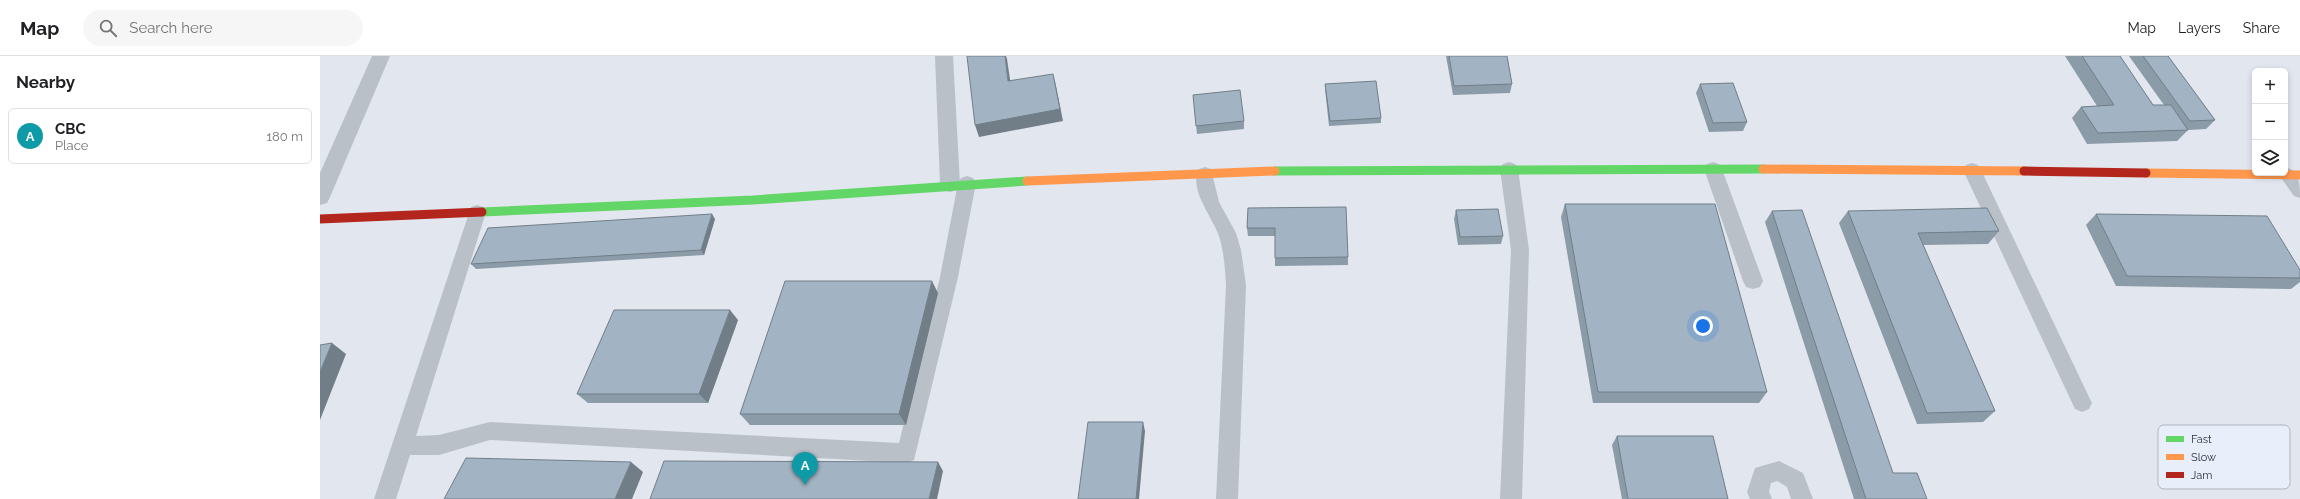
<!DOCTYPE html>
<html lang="en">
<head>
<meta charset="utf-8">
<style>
  :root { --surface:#fff; --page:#f6f6f6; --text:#202124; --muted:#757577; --line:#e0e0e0; --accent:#697078 }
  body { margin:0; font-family:Raleway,sans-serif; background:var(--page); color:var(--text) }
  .controls { position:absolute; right:12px; top:12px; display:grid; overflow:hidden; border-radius:6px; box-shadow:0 2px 6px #0003 }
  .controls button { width:36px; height:36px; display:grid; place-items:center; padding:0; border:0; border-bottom:1px solid var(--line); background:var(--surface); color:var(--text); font:20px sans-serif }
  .you { position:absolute; left:1383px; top:270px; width:14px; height:14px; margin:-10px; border:3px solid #fff; border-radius:50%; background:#1a73e8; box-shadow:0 0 0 6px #1a73e833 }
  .badge { display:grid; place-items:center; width:26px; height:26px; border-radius:50%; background:var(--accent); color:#fff; font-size:13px; font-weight:700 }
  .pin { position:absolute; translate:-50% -33px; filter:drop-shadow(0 1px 2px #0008) }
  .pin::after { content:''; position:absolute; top:21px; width:14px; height:12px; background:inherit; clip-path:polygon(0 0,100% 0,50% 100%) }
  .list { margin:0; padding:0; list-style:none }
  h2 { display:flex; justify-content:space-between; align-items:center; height:52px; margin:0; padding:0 16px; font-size:17px }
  h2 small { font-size:13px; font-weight:400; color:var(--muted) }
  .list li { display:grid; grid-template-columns:26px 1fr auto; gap:12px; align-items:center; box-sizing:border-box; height:56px; margin:0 8px 8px; padding:0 8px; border:1px solid var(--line); border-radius:6px }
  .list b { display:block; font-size:15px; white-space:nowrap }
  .list p { margin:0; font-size:13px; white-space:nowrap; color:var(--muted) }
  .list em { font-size:13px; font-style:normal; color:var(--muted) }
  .icon { flex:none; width:22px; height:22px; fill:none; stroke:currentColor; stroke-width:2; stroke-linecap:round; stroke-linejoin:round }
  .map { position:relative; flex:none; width:1980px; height:443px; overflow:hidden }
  header { display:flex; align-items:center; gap:24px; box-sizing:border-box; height:56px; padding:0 20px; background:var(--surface); border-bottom:1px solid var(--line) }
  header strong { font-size:19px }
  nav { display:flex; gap:22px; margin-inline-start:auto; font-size:14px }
  .search { width:280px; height:36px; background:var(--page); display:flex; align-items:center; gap:10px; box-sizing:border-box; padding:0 14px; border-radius:22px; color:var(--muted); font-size:15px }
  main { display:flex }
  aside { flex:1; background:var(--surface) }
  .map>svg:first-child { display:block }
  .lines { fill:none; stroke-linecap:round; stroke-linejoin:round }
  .lane { fill:#bac0c8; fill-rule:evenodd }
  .street { fill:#bac0c8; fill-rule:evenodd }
  .fast { stroke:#63d668; stroke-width:9 }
  .slow { stroke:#ff974d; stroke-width:9 }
  .jam { stroke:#b3261e; stroke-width:9 }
  .wall { fill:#8b9ba8 }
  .shaded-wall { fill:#717e88 }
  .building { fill:#a2b4c3; stroke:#717e88 }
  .key { fill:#e9eefb; stroke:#afb5c1; stroke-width:1 }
  .key-label { font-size:11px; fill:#283139 }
</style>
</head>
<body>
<header>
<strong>Map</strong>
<div class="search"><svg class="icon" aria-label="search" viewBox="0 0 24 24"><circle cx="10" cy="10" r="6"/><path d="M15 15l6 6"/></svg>Search here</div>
<nav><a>Map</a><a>Layers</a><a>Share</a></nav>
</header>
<main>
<aside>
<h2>Nearby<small></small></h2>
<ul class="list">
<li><span class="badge" style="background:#0f9aa8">A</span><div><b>СВС</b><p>Place</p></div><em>180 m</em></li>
</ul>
</aside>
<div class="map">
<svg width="1980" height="443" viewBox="0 0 1980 443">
  <rect width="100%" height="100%" fill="#e2e6ee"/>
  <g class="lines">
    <g class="lane">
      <path d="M 1189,106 L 1195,108 L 1198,113 L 1209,194 L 1202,443 L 1180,443 L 1191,194 L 1180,113 L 1183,108 Z"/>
      <path d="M 1393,106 L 1399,108 L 1402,113 L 1443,225 L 1440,231 L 1433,233 L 1426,231 L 1423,225 L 1384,113 L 1387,108 Z"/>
      <path d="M 1652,107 L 1658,109 L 1661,114 L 1769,341 L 1772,347 L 1769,353 L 1762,356 L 1755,353 L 1643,114 L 1646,109 Z"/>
      <path d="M 885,111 L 891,113 L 899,146 L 916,177 L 921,194 L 926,229 L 918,443 L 896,443 L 906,229 C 905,212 904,196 899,180 C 893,162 868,133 879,113 Z"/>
      <path d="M 1968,112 C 1980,117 1980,129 1980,142 L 1974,140 L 1959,119 L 1965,117 L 1965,113 Z"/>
      <path d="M 647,120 L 653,122 L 656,127 L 638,221 L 594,404 L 587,407 L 170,384 L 119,399 L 90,399 L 76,443 L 54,443 L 151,151 L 157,149 L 163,151 L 166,156 L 96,380 L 119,379 L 170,366 L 579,387 L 620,221 L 638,127 L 641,122 Z"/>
      <path d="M 1459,405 L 1483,417 L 1493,443 L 1471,443 L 1467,431 L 1457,425 L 1451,427 L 1449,436 L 1452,443 L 1430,443 L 1427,436 L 1435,412 Z"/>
    </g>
    <g class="street">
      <path d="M 52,0 L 70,0 L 10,141 L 7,147 L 0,149 L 0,117 Z"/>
      <path d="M 615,0 L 633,0 L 640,128 L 637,134 L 630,136 L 623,134 L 620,128 Z"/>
    </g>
    <g class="fast">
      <path d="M 955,115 L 1443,113"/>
      <path d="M 162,156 L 433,144 L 707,125"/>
    </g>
    <g class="slow">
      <path d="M 1443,113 L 1704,115"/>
      <path d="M 1826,117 L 1980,119"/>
      <path d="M 707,125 L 955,115"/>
    </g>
    <g class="jam">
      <path d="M 1704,115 L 1826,117"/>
      <path d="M 0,163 L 162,156"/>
    </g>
  </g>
  <g class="wall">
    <path d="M 1126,0 L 1187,0 L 1192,28 L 1190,37 L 1133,39 Z"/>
    <path d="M 1745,0 L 1800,0 L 1833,49 L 1844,49 L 1809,0 L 1848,0 L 1895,64 L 1886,73 L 1868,74 L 1857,85 L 1767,88 L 1752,62 L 1761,51 L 1777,50 Z"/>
    <path d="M 1005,28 L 1061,62 L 1061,67 L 1009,70 L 1005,33 Z"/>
    <path d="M 1380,28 L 1427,66 L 1423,75 L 1389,76 L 1376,37 Z"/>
    <path d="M 873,39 L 924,65 L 924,73 L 877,78 Z"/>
    <path d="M 1245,148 L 1447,336 L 1439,347 L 1273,347 L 1241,161 Z"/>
    <path d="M 928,152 L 1028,201 L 1028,209 L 955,210 L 955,180 L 928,180 L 927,172 Z"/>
    <path d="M 1136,154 L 1183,180 L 1181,188 L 1138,189 L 1134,163 Z"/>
    <path d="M 1452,155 L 1573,417 L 1607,443 L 1534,443 L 1445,166 Z"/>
    <path d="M 1528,155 L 1679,175 L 1668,188 L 1603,189 L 1675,355 L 1663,366 L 1597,368 L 1519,167 Z"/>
    <path d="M 1776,158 L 1980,222 L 1980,226 L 1971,233 L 1796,230 L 1766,169 Z"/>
    <path d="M 395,163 L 384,199 L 156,213 L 151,208 Z"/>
    <path d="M 618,237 L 586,369 L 430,369 L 420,358 Z"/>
    <path d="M 418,264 L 388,347 L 268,347 L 257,338 Z"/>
    <path d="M 1297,380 L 1408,443 L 1302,443 L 1292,389 Z"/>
  </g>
  <g class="shaded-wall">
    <path d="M 685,0 L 686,0 L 687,3 L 692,37 L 688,25 Z"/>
    <path d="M 733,18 L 736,30 L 743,65 L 659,81 L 655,69 Z"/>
    <path d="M 392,158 L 395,163 L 384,199 L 381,194 Z"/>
    <path d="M 612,225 L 618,237 L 586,369 L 579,358 Z"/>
    <path d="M 410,254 L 418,264 L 388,347 L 379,338 Z"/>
    <path d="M 12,287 L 26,298 L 0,364 L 0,316 Z"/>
    <path d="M 823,366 L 825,375 L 819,443 L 816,443 Z"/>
    <path d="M 311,406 L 323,416 L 312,443 L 295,443 Z"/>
    <path d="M 618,406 L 623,415 L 617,443 L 609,443 Z"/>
  </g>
  <g class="building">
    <path d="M 647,0 L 685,0 L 688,25 L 733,18 L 740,53 L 655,69 Z"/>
    <path d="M 1129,0 L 1187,0 L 1192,28 L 1134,30 Z"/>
    <path d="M 1762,0 L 1800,0 L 1833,49 L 1851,49 L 1868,74 L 1778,77 L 1761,51 L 1794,49 Z"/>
    <path d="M 1823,0 L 1848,0 L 1895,64 L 1870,65 Z"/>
    <path d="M 1056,25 L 1061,62 L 1010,65 L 1005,28 Z"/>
    <path d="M 1413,27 L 1427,66 L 1393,67 L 1380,28 Z"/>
    <path d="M 920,34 L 924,65 L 876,70 L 873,39 Z"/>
    <path d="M 1245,148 L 1395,148 L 1447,336 L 1278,336 Z"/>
    <path d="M 1026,151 L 1028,201 L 955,202 L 955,172 L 927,172 L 928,152 Z"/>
    <path d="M 1667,152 L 1679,175 L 1598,177 L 1675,355 L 1607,357 L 1528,155 Z"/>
    <path d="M 1178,153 L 1183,180 L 1140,181 L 1136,154 Z"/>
    <path d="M 1482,154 L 1573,417 L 1597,417 L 1607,443 L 1546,443 L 1452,155 Z"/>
    <path d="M 392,158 L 381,194 L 151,208 L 168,172 Z"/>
    <path d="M 1776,158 L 1947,160 L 1980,214 L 1980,222 L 1807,220 Z"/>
    <path d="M 465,225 L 612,225 L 579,358 L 420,358 Z"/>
    <path d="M 294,254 L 410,254 L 379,338 L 257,338 Z"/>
    <path d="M 12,287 L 0,316 L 0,289 Z"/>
    <path d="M 768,366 L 823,366 L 816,443 L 758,443 Z"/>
    <path d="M 1297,380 L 1393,380 L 1408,443 L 1308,443 Z"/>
    <path d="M 146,402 L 311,406 L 295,443 L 124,443 Z"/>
    <path d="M 344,405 L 618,406 L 609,443 L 330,443 Z"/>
  </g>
  <rect x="1838" y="369" width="132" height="64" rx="6" class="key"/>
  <rect x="1846" y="380" width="18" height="6" fill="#63d668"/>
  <rect x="1846" y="398" width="18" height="6" fill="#ff974d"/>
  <rect x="1846" y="416" width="18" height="6" fill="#b3261e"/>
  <g class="key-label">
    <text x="1871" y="387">Fast</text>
    <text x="1871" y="405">Slow</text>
    <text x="1871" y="423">Jam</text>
  </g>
</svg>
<div class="controls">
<button>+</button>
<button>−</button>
<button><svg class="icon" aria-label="layers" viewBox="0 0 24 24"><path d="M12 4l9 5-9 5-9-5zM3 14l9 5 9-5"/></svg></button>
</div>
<div class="you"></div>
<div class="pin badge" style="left:485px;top:429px;background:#0f9aa8">A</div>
</div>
</main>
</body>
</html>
